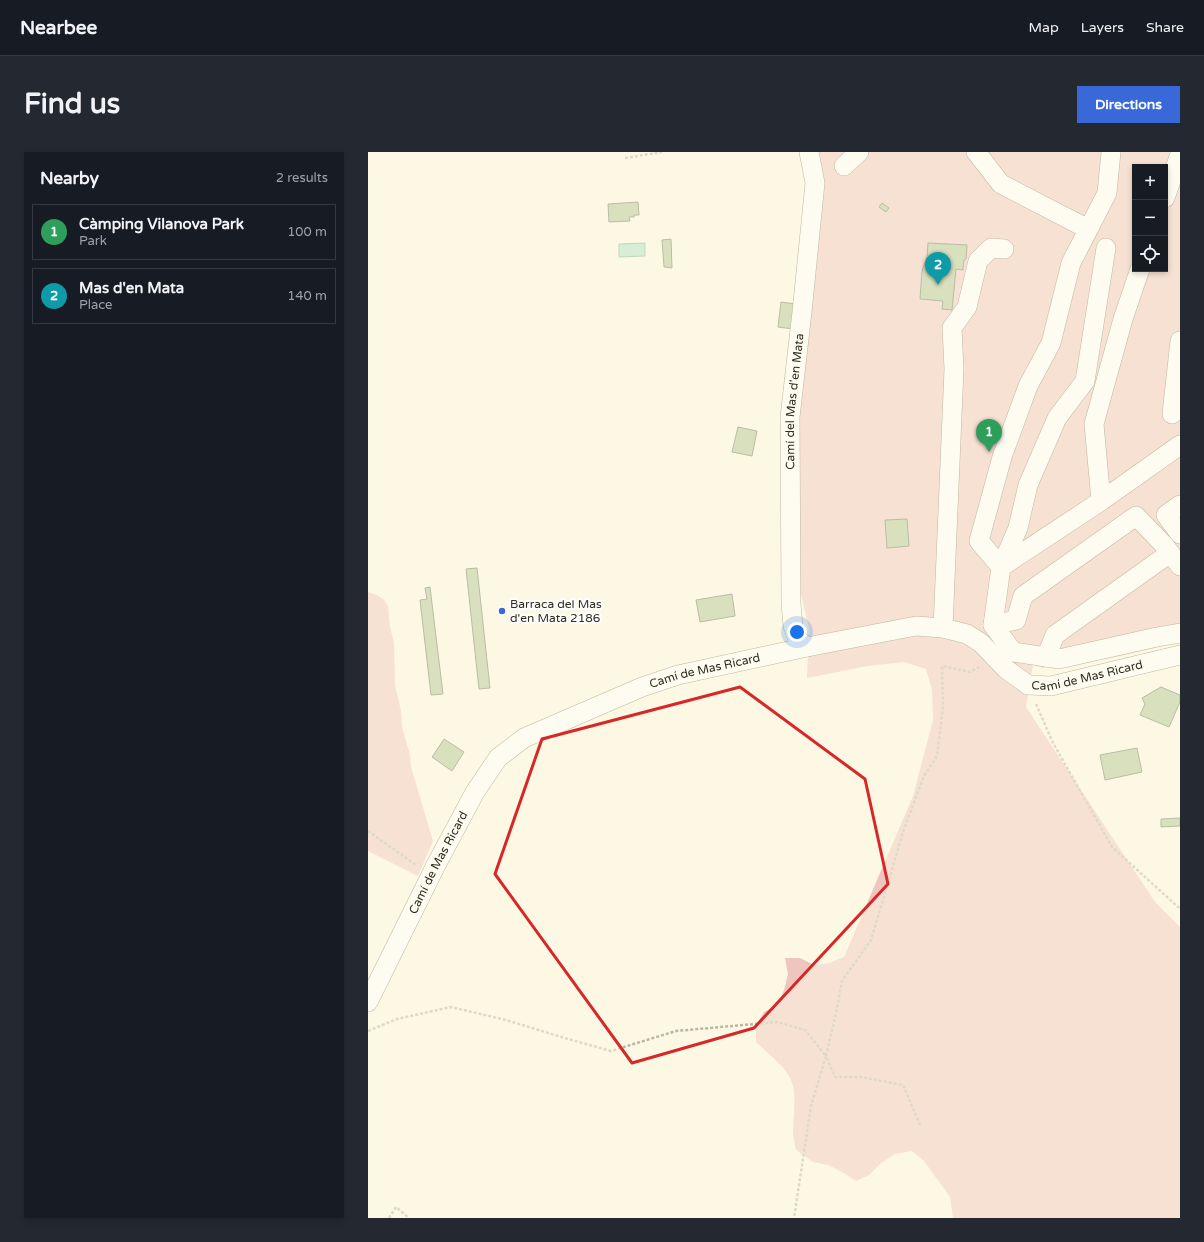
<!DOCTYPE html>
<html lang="en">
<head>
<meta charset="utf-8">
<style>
  :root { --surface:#171b24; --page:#242831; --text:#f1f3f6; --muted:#9ea1a6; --line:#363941; --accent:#3968d8 }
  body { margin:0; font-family:"Varela Round",sans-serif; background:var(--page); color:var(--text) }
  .controls { position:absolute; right:12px; top:12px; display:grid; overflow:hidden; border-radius:0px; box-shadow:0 2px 6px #0003 }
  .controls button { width:36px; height:36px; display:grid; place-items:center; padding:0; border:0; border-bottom:1px solid var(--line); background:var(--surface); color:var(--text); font:20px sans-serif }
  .you { position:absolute; left:429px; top:480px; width:14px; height:14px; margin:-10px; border:3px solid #fff; border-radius:50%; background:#1a73e8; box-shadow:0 0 0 6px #1a73e833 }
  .badge { display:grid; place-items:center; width:26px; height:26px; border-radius:50%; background:var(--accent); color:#fff; font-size:13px; font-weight:700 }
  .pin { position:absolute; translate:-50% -33px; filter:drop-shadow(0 1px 2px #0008) }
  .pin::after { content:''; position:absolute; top:21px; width:14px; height:12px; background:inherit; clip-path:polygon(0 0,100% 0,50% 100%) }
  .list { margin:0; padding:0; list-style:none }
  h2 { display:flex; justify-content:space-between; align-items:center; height:52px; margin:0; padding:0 16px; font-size:17px }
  h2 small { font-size:13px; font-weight:400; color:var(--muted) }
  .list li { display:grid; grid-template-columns:26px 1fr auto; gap:12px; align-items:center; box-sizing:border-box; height:56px; margin:0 8px 8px; padding:0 8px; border:1px solid var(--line); border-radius:0px }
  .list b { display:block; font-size:15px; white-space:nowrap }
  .list p { margin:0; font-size:13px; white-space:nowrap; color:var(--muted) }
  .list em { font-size:13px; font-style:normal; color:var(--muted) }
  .icon { flex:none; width:22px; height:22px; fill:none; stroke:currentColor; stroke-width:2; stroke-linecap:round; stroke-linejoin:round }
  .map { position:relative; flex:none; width:812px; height:1066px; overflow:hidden; border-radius:0px }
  header { display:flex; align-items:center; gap:24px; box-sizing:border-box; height:56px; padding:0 20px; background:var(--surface); border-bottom:1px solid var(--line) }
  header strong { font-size:19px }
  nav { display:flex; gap:22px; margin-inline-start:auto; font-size:14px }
  .intro { display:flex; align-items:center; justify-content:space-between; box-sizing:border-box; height:96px; padding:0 24px }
  h1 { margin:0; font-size:28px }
  .button { padding:10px 18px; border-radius:0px; background:var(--accent); color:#fff; font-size:14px; font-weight:700 }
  main { display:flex; gap:24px; padding:0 24px }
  aside { flex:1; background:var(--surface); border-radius:0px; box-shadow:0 2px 6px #0003 }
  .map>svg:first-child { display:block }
  .green { fill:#efc5bf; fill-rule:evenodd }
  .water { fill:#a7e2c4; stroke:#83ab92 }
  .building { fill:#abc390; stroke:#687659 }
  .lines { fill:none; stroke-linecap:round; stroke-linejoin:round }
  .minor-casing { stroke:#756d4e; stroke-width:20 }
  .path { stroke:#bbb7a4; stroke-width:2.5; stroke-dasharray:3 2; stroke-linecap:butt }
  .minor { stroke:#fff; stroke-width:19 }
  .marked { fill:none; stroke:#d62828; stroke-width:3; stroke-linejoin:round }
  .poi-dot { fill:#3968d8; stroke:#fff; stroke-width:1.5 }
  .labels { text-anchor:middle; stroke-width:4; stroke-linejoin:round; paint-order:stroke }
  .street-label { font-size:12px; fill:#302c1f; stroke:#fff }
  .poi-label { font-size:12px; fill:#302c1f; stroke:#fff; text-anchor:start }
</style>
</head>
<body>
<header>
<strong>Nearbee</strong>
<nav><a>Map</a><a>Layers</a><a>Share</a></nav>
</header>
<div class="intro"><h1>Find us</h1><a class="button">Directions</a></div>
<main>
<aside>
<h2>Nearby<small>2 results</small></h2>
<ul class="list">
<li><span class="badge" style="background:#2e9e5b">1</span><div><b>Càmping Vilanova Park</b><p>Park</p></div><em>100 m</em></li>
<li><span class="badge" style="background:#0f9aa8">2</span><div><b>Mas d'en Mata</b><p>Place</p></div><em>140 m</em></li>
</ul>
</aside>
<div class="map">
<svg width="812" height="1066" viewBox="0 0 812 1066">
  <rect width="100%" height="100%" fill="#fdf8e3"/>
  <g class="green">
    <path d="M 448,0 L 812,0 L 812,490 L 748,505 L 675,516 L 665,513 L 658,555 L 787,750 L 812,775 L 812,1066 L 585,1066 L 582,1045 L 556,1009 L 544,999 L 527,1002 L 513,1011 L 501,1023 L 488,1029 L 474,1020 L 460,1013 L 445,1010 L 428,998 C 427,992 425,985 425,979 C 425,960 431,937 419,921 C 411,909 398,900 388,890 L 388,874 L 396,860 L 410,853 L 416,838 L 420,822 L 417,806 L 432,806 L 446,813 L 461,811 L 476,805 L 545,644 L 565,568 L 564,538 L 558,517 L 536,510 L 500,514 L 439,526 L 441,477 L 431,433 L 427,257 ZM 767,15 L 797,15 L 797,117 L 767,117 Z"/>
    <path d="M 0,440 L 9,443 L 16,448 L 20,454 L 22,475 L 26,491 L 27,533 L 33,559 L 34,575 L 42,603 L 43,615 L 65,689 L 50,724 L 0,699 Z"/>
  </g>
  <path class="water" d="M 277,91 L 277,104 L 251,105 L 251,92 Z"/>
  <g class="building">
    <path d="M 270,50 L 271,63 L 266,63 L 266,65 L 261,65 L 262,69 L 241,70 L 240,52 Z"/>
    <path d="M 514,51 L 521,56 L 518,60 L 511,55 Z"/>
    <path d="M 303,87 L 304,116 L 296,115 L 294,88 Z"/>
    <path d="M 560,91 L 599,93 L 598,107 L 596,108 L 595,118 L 588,117 L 584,158 L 574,157 L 575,149 L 552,147 L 554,119 L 559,105 Z"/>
    <path d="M 413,150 L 428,152 L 425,177 L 410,175 Z"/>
    <path d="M 370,275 L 389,279 L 384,304 L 364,300 Z"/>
    <path d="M 539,367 L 541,394 L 519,396 L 517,368 Z"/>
    <path d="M 109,416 L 122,536 L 111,537 L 98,417 Z"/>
    <path d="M 62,435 L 75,542 L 63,543 L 52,448 L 59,447 L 57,436 Z"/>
    <path d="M 364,442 L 367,464 L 332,470 L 328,448 Z"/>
    <path d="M 793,535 L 812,543 L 812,550 L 801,575 L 772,563 L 777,552 L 774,546 Z"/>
    <path d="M 76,587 L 96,600 L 84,619 L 64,605 Z"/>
    <path d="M 769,596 L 774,620 L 737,628 L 732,603 Z"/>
    <path d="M 812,666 L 812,674 L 793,675 L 793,667 Z"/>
  </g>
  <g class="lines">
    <g class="minor-casing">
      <g id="minor">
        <path d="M 608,0 L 633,32 L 720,77"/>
        <path d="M 743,0 L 739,41 L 703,111 L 683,191 L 660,234 L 634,305 L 611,389 L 633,415 L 733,349 L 812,293"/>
        <path d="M 476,14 L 491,0"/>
        <path d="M 797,46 L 812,2"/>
        <path d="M 738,96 L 717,229 L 689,266 L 660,333 L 650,376 L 633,415 L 625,473 L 645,500 L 691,507 L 789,485 L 812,481"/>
        <path d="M 804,262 L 812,189"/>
        <path d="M 733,349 L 726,272 L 755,167 L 772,117"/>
        <path d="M 812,353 L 798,363 L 812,382"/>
        <path d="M 625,473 L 648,468 L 655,444 L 768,364 L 796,393 L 812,414"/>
        <path d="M 575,476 L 586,217 L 584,176 L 599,155 L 610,109 L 623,96 L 636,97"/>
        <path id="s1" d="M 439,495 L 430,488 L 425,474 L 423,451 L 422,265 L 434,160 L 447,31 L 441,0"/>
        <path d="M 678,505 L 687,483 L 802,401"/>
        <path id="s2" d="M 0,850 L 68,713 L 107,640 L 130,606 L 156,586 L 274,535 L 310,523 L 439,495 L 548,474 L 575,476 L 599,482 L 613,491 L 638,517 L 660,533 L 683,534 L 812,503"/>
      </g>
    </g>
    <g class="path">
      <path d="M 257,6 L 294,0"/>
      <path d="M 668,552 L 685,591 L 744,695 L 810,755 L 812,755"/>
      <path d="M 0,679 L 48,713"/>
      <path d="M 0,879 L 29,867 L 83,855 L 138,868 L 200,887 L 243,899 L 308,879 L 409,870 L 437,878 L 458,904 L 443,954 L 426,1066"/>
      <path d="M 552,973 L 535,933 L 493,925 L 467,925 L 458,904 L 468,861 L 474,829 L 503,788 L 536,677 L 556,624 L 569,604 L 575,554 L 574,514 L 602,520 L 611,515"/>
      <path d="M 21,1066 L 28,1055 L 41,1066"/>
    </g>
    <use href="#minor" class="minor"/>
  </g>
  <path d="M0 0H812V1066H0ZM 372,535 L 497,627 L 520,732 L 386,876 L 264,911 L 127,722 L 174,587 Z" fill="#fdf8e3" fill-opacity=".55" fill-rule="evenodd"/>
  <path class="marked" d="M 372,535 L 497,627 L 520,732 L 386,876 L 264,911 L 127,722 L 174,587 Z"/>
  <circle class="poi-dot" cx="134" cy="459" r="4"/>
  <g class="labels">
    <g class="street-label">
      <text dy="4" stroke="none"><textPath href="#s1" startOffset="251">Camí del Mas d'en Mata</textPath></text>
      <text dy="4" stroke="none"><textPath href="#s2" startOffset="503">Camí de Mas Ricard</textPath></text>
      <text dy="4" stroke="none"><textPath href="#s2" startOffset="911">Camí de Mas Ricard</textPath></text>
      <text dy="4" stroke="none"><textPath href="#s2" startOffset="156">Camí de Mas Ricard</textPath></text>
    </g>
    <g class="poi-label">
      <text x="142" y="456">Barraca del Mas<tspan x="142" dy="14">d'en Mata 2186</tspan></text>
    </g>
  </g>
</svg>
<div class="controls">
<button>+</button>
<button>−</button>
<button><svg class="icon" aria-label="locate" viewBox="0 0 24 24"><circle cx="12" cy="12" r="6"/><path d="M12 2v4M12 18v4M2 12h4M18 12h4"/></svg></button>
</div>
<div class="you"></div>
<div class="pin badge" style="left:621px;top:300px;background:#2e9e5b">1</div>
<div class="pin badge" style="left:570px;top:133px;background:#0f9aa8">2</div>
</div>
</main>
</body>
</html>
